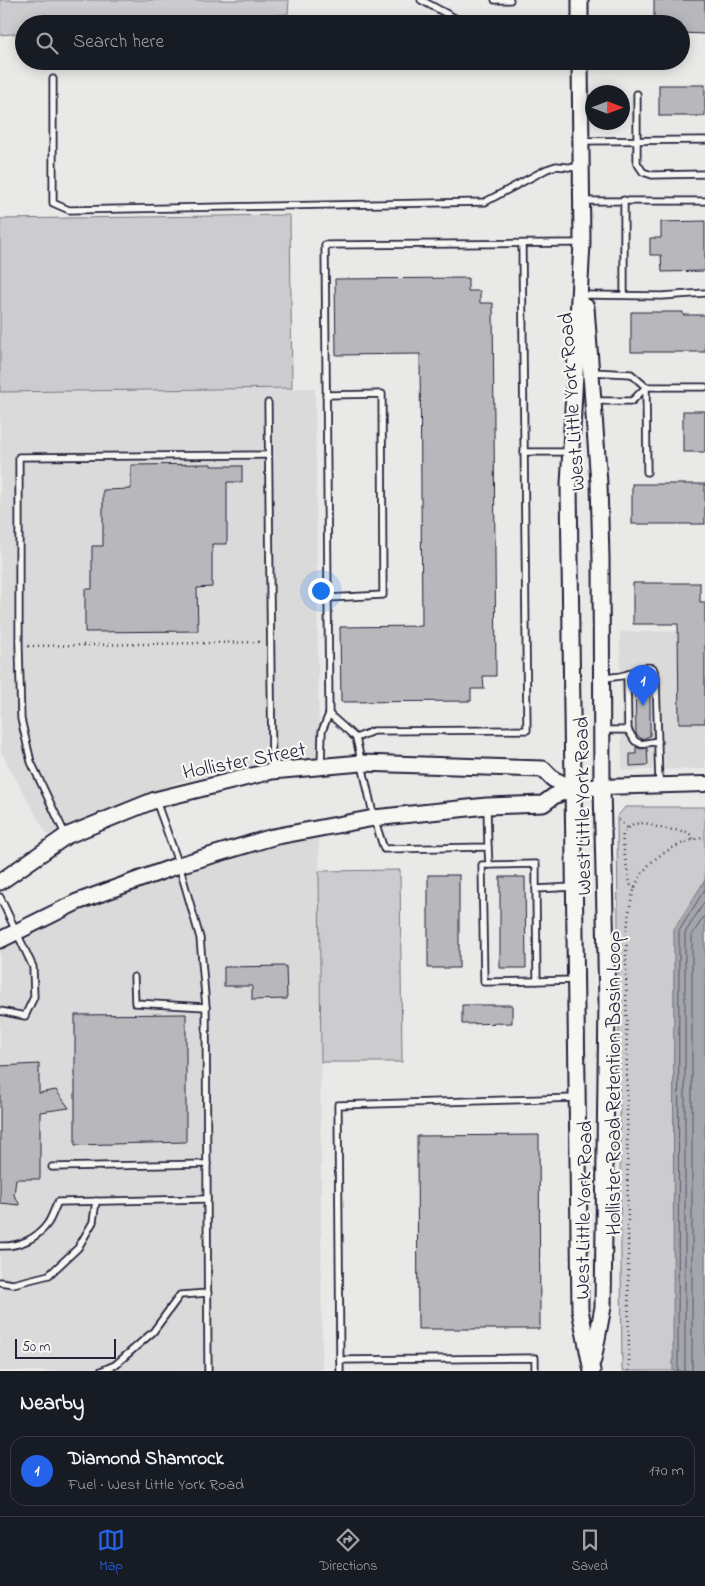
<!DOCTYPE html>
<html lang="en">
<head>
<meta charset="utf-8">
<style>
  :root { --surface:#171b24; --page:#20242c; --text:#f1f3f6; --muted:#9ea1a6; --line:#363941; --accent:#2563eb }
  body { margin:0; font-family:"Indie Flower",sans-serif; background:var(--page); color:var(--text) }
  .compass { position:absolute; left:585px; top:85px; width:45px; height:45px; border-radius:50%; background:var(--surface); box-shadow:0 2px 12px #0003; rotate:90deg }
  .scale { position:absolute; left:15px; bottom:12px; width:101px; box-sizing:border-box; padding-left:5px; border:2px solid #22223b; border-top:0; font-size:14px; line-height:18px; white-space:nowrap; color:#22223b; -webkit-text-stroke:4px #f6f6f2; paint-order:stroke }
  .you { position:absolute; left:320px; top:590px; width:18px; height:18px; margin:-12px; border:4px solid #fff; border-radius:50%; background:#1a73e8; box-shadow:0 0 0 8px #1a73e833 }
  .badge { display:grid; place-items:center; width:32px; height:32px; border-radius:50%; background:var(--accent); color:#fff; font-size:16px; font-weight:700 }
  .pin { position:absolute; translate:-50% -41px; filter:drop-shadow(0 1px 2px #0008) }
  .pin::after { content:''; position:absolute; top:26px; width:18px; height:15px; background:inherit; clip-path:polygon(0 0,100% 0,50% 100%) }
  .list { margin:0; padding:0; list-style:none }
  h2 { display:flex; justify-content:space-between; align-items:center; height:65px; margin:0; padding:0 20px; font-size:21px }
  h2 small { font-size:16px; font-weight:400; color:var(--muted) }
  .list li { display:grid; grid-template-columns:32px 1fr auto; gap:15px; align-items:center; box-sizing:border-box; height:70px; margin:0 10px 10px; padding:0 10px; border:1px solid var(--line); border-radius:15px }
  .list b { display:block; font-size:19px; white-space:nowrap }
  .list p { margin:0; font-size:16px; white-space:nowrap; color:var(--muted) }
  .list em { font-size:16px; font-style:normal; color:var(--muted) }
  .icon { flex:none; width:28px; height:28px; fill:none; stroke:currentColor; stroke-width:2; stroke-linecap:round; stroke-linejoin:round }
  .map { position:relative; flex:none; width:705px; height:1371px; overflow:hidden }
  .search { position:absolute; background:var(--surface); box-shadow:0 2px 12px #0003; left:15px; right:15px; top:15px; height:55px; display:flex; align-items:center; gap:12px; box-sizing:border-box; padding:0 18px; border-radius:28px; color:var(--muted); font-size:19px }
  .sheet { height:145px; background:var(--surface) }
  nav { display:flex; justify-content:space-around; align-items:center; box-sizing:border-box; height:70px; border-top:1px solid var(--line); background:var(--surface); font-size:14px; color:var(--muted) }
  nav a { display:grid; justify-items:center; gap:2px }
  nav .on { color:var(--accent) }
  .map>svg:first-child { display:block }
  .built { fill:#dadada }
  .green { fill:#ccccce; stroke:#777784 }
  .water { fill:#a5a5ac; stroke:#71717f }
  .lines { fill:none; stroke-linecap:round; stroke-linejoin:round }
  .shore { stroke:#565668; stroke-width:1 }
  .building { fill:#b8b8bc; stroke:#22223b }
  .service-casing { stroke:#22223b; stroke-width:9 }
  .tertiary-casing { stroke:#22223b; stroke-width:18 }
  .secondary-casing { stroke:#22223b; stroke-width:19 }
  .path { stroke:#22223b; stroke-width:2.5; stroke-dasharray:1 4; stroke-linecap:butt }
  .service { stroke:#f6f6f2; stroke-width:5.5 }
  .tertiary { stroke:#f6f6f2; stroke-width:14 }
  .secondary { stroke:#f6f6f2; stroke-width:15 }
  .labels { text-anchor:middle; stroke-width:4.5; stroke-linejoin:round; paint-order:stroke }
  .street-label { font-size:21px; fill:#22223b; stroke:#f6f6f2 }
</style>
</head>
<body>
<div class="map">
<svg width="705" height="1371" viewBox="0 0 705 1371">
  <rect width="100%" height="100%" fill="#e9e9e7"/>
  <filter id="ink" filterUnits="userSpaceOnUse"><feTurbulence type="fractalNoise" baseFrequency=".02" numOctaves="2"/><feDisplacementMap in="SourceGraphic" scale="10" xChannelSelector="R" yChannelSelector="G"/><feConvolveMatrix kernelMatrix="1 2 1 2 8 2 1 2 1" color-interpolation-filters="sRGB"/></filter>
  <g filter="url(#ink)">
    <g class="built">
      <path d="M 315,388 L 319,752 L 317,756 L 313,759 L 253,766 L 178,782 L 95,818 L 47,835 L 1,752 L 0,392 Z"/>
      <path d="M 705,631 L 705,769 L 622,770 L 620,632 Z"/>
      <path d="M 319,836 L 322,1371 L 0,1371 L 0,948 L 76,911 L 160,879 L 202,865 Z"/>
    </g>
    <g class="green">
      <path d="M 0,0 L 289,0 L 288,14 L 150,24 L 24,24 L 24,33 L 0,35 Z"/>
      <path d="M 290,215 L 292,388 L 0,392 L 0,219 Z"/>
      <path d="M 625,807 L 705,807 L 705,1371 L 622,1371 L 617,817 Z"/>
      <path d="M 400,870 L 402,1062 L 321,1062 L 319,871 Z"/>
    </g>
    <path class="water" d="M 705,880 L 705,1371 L 673,1371 L 674,929 Z"/>
    <g class="lines">
      <g class="shore">
        <path d="M 678,1371 L 679,931 L 705,889"/>
        <path d="M 685,1371 L 685,933 L 705,901"/>
        <path d="M 692,1371 L 692,935 L 705,915"/>
      </g>
    </g>
    <g class="building">
      <path d="M 654,0 L 705,0 L 705,34 L 681,33 L 681,24 L 654,24 Z"/>
      <rect x="659" y="85" width="46" height="31"/>
      <path d="M 705,221 L 705,271 L 662,272 L 661,255 L 650,255 L 650,238 L 661,238 L 661,222 Z"/>
      <path d="M 468,278 L 468,291 L 480,291 L 480,303 L 493,303 L 496,676 L 483,676 L 484,689 L 471,689 L 471,701 L 341,702 L 340,627 L 422,626 L 420,354 L 336,355 L 335,279 Z"/>
      <path d="M 631,312 L 683,312 L 683,315 L 705,315 L 705,352 L 631,352 Z"/>
      <rect x="683" y="411" width="22" height="41"/>
      <path d="M 211,464 L 211,466 L 242,466 L 242,482 L 227,482 L 227,544 L 212,544 L 212,587 L 197,588 L 198,631 L 85,632 L 85,589 L 92,589 L 92,546 L 103,546 L 103,490 L 131,489 L 131,465 Z"/>
      <rect x="632" y="484" width="73" height="40"/>
      <path d="M 633,583 L 700,583 L 700,602 L 705,602 L 705,723 L 679,723 L 678,624 L 633,624 Z"/>
      <path d="M 650,675 L 650,736 L 642,739 L 636,734 L 635,676 Z"/>
      <path d="M 636,747 L 641,749 L 647,748 L 648,765 L 630,766 L 630,754 L 636,754 Z"/>
      <rect x="428" y="875" width="31" height="93"/>
      <path d="M 500,877 L 525,877 L 526,968 L 500,968 Z"/>
      <path d="M 286,966 L 287,999 L 252,1000 L 252,986 L 224,986 L 224,967 Z"/>
      <path d="M 462,1005 L 512,1005 L 512,1023 L 462,1024 Z"/>
      <path d="M 186,1014 L 186,1142 L 75,1145 L 75,1015 Z"/>
      <path d="M 39,1064 L 39,1093 L 56,1090 L 69,1108 L 40,1112 L 40,1179 L 16,1179 L 14,1195 L 20,1205 L 0,1203 L 0,1066 Z"/>
      <path d="M 539,1135 L 540,1329 L 418,1329 L 417,1136 Z"/>
    </g>
    <g class="lines">
      <g class="service-casing">
        <g id="service">
          <path d="M 421,0 L 466,24"/>
          <path d="M 495,0 L 510,0"/>
          <path d="M 53,79 L 53,203 L 69,210 L 485,202 L 547,169 L 556,166 L 579,168"/>
          <path d="M 637,94 L 637,163 L 643,172 L 652,175 L 705,174"/>
          <path d="M 581,141 L 705,140"/>
          <path d="M 624,200 L 624,295"/>
          <path d="M 582,201 L 705,201"/>
          <path d="M 585,295 L 662,296 L 705,293"/>
          <path d="M 592,372 L 631,374 L 646,387 L 705,387"/>
          <path d="M 646,387 L 647,472"/>
          <path d="M 326,395 L 382,394 L 383,595 L 328,598"/>
          <path d="M 594,401 L 632,401 L 646,387"/>
          <path d="M 268,403 L 272,769"/>
          <path d="M 524,452 L 569,452"/>
          <path d="M 604,678 C 611,677 618,677 625,675 C 636,672 640,665 653,668 L 656,676 L 659,784"/>
          <path d="M 602,730 L 628,730 L 627,675"/>
          <path d="M 628,730 L 635,741 L 641,744 L 658,741"/>
          <path d="M 356,738 L 373,731 L 527,730 L 522,244"/>
          <path d="M 321,766 L 322,731 L 329,714"/>
          <path d="M 156,801 L 179,865 L 200,938 L 206,1007 L 208,1371"/>
          <path d="M 487,808 L 488,847 L 384,849 L 374,818 L 356,738 L 329,714 L 325,245 L 582,243"/>
          <path d="M 65,834 L 31,762 L 21,719 L 19,646 L 19,457 L 268,455"/>
          <path d="M 488,847 L 489,865 L 536,864 L 536,889"/>
          <path d="M 489,865 L 482,865 L 484,982 L 537,981"/>
          <path d="M 573,887 L 536,889 L 537,981 L 574,980"/>
          <path d="M 0,897 L 33,967 L 34,997 L 25,1016 L 0,1011"/>
          <path d="M 134,977 L 135,1003 L 206,1007"/>
          <path d="M 52,1167 L 207,1164"/>
          <path d="M 0,1246 C 18,1247 37,1239 48,1223 C 52,1217 54,1209 58,1202 L 207,1199"/>
          <path d="M 0,1282 L 13,1284 L 49,1275 L 78,1248 L 93,1222 L 96,1201"/>
          <path d="M 340,1360 L 535,1358 L 535,1371"/>
          <path d="M 101,1371 L 115,1365 L 153,1332 L 180,1295 L 208,1293"/>
          <path d="M 340,1371 L 338,1105 L 576,1098"/>
        </g>
      </g>
      <g class="tertiary-casing">
        <path id="tertiary" d="M 602,787 L 705,784"/>
      </g>
      <g class="secondary-casing">
        <g id="secondary">
          <path d="M 580,0 L 580,24"/>
          <path d="M 580,61 L 582,243 L 569,485 L 580,1310 L 592,1371"/>
          <path d="M 586,307 L 599,483 L 601,558 L 602,787 L 607,1001 L 603,1307 L 593,1360"/>
          <path d="M 0,882 L 66,836 L 155,800 L 272,771 L 361,763 L 543,769 L 553,779 L 572,788"/>
          <path d="M 0,940 L 77,902 L 179,865 L 273,837 L 374,818 L 487,806 L 543,804 L 554,796 L 572,788 L 602,787"/>
        </g>
      </g>
      <g class="path">
        <path d="M 28,646 L 262,642"/>
        <path d="M 619,820 L 628,829"/>
        <path d="M 635,888 L 631,886 C 629,881 621,839 623,835 C 624,831 630,827 633,824 L 645,823 L 660,828 L 688,832 L 692,836 L 693,839"/>
        <path d="M 629,1371 L 626,958 C 628,890 632,856 705,836"/>
      </g>
      <use href="#service" class="service"/>
      <use href="#tertiary" class="tertiary"/>
      <use href="#secondary" class="secondary"/>
    </g>
  </g>
  <g class="labels">
    <g class="street-label">
      <text transform="translate(571 402) rotate(-94)" y="7">West Little York Road</text>
      <text transform="translate(244 760) rotate(-11)" y="7">Hollister Street</text>
      <text transform="translate(582 806) rotate(-91)" y="7">West Little York Road</text>
      <text transform="translate(613 1083) rotate(-90)" y="7">Hollister Road Retention Basin Loop</text>
      <text transform="translate(583 1210) rotate(-89)" y="7">West Little York Road</text>
    </g>
  </g>
</svg>
<svg class="compass" viewBox="-18 -18 36 36"><path d="M0-13l5 13h-10z" fill="#e53935"/><path d="M0 13l5-13h-10z" fill="#9ea1a6"/></svg>
<div class="scale">50 m</div>
<div class="you"></div>
<div class="pin badge" style="left:643px;top:706px">1</div>
<div class="search"><svg class="icon" aria-label="search" viewBox="0 0 24 24"><circle cx="10" cy="10" r="6"/><path d="M15 15l6 6"/></svg>Search here</div>
</div>
<section class="sheet">
<h2>Nearby<small></small></h2>
<ul class="list">
<li><span class="badge">1</span><div><b>Diamond Shamrock</b><p>Fuel · West Little York Road</p></div><em>170 m</em></li>
</ul>
</section>
<nav>
<a class="on"><svg class="icon" aria-label="map" viewBox="0 0 24 24"><path d="M3 6l6-2 6 2 6-2v14l-6 2-6-2-6 2zM9 4v14M15 6v14"/></svg>Map</a>
<a><svg class="icon" aria-label="directions" viewBox="0 0 24 24"><path d="M12 3l9 9-9 9-9-9zM9 14v-3h6M13 9l2 2-2 2"/></svg>Directions</a>
<a><svg class="icon" aria-label="saved" viewBox="0 0 24 24"><path d="M7 4h10v16l-5-4-5 4z"/></svg>Saved</a>
</nav>
</body>
</html>
